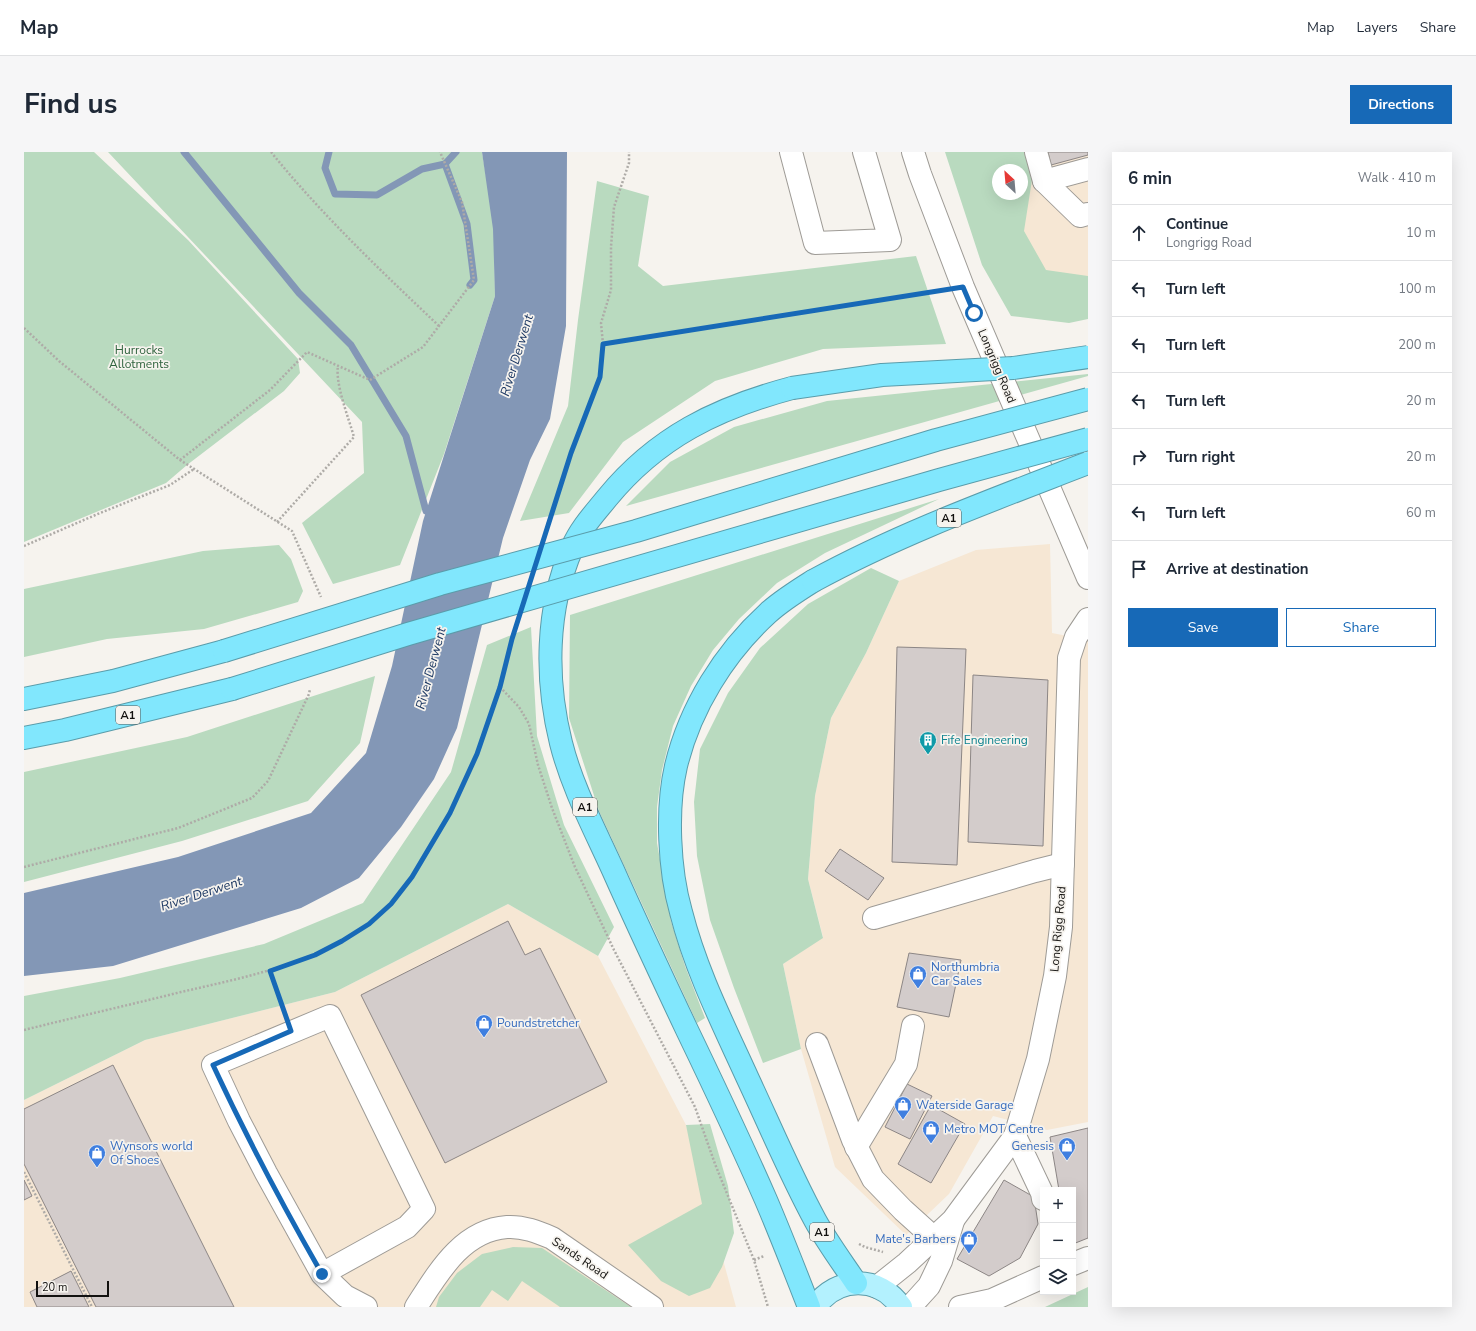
<!DOCTYPE html>
<html lang="en">
<head>
<meta charset="utf-8">
<style>
  :root { --surface:#fff; --page:#f6f6f7; --text:#1f2937; --muted:#747a83; --line:#e0e1e3; --accent:#1769b7 }
  body { margin:0; font-family:"Nunito Sans",sans-serif; background:var(--page); color:var(--text) }
  .controls { position:absolute; right:12px; bottom:12px; display:grid; overflow:hidden; border-radius:0px; box-shadow:0 4px 16px #0002 }
  .controls button { width:36px; height:36px; display:grid; place-items:center; padding:0; border:0; border-bottom:1px solid var(--line); background:var(--surface); color:var(--text); font:20px sans-serif }
  .compass { position:absolute; left:968px; top:12px; width:36px; height:36px; border-radius:50%; background:var(--surface); box-shadow:0 4px 16px #0002; rotate:334deg }
  .scale { position:absolute; left:12px; bottom:10px; width:73px; box-sizing:border-box; padding-left:4px; border:2px solid #12110f; border-top:0; font-size:11px; line-height:14px; white-space:nowrap; color:#12110f; -webkit-text-stroke:3px #f6f3ee; paint-order:stroke }
  .stop { position:absolute; width:12px; height:12px; margin:-9px; border:3px solid #1769b7; border-radius:50%; background:#fff }
  .stop.end { background:#1769b7; border-color:#fff; box-shadow:0 1px 4px #0008 }
  .list { margin:0; padding:0; list-style:none }
  h2 { display:flex; justify-content:space-between; align-items:center; height:52px; margin:0; padding:0 16px; font-size:17px }
  h2 small { font-size:13px; font-weight:400; color:var(--muted) }
  .list li { display:grid; grid-template-columns:26px 1fr auto; gap:12px; align-items:center; box-sizing:border-box; height:56px; padding:0 16px; border-top:1px solid var(--line) }
  .list b { display:block; font-size:15px; white-space:nowrap }
  .list p { margin:0; font-size:13px; white-space:nowrap; color:var(--muted) }
  .list em { font-size:13px; font-style:normal; color:var(--muted) }
  .actions { display:flex; gap:8px; padding:12px 16px }
  .actions a { flex:1; padding:9px 0; border:1px solid var(--accent); border-radius:0px; text-align:center; font-size:14px; color:var(--accent) }
  .actions .main { background:var(--accent); color:#fff }
  .icon { flex:none; width:22px; height:22px; fill:none; stroke:currentColor; stroke-width:2; stroke-linecap:round; stroke-linejoin:round }
  .map { position:relative; flex:none; width:1064px; height:1155px; overflow:hidden; border-radius:0px }
  header { display:flex; align-items:center; gap:24px; box-sizing:border-box; height:56px; padding:0 20px; background:var(--surface); border-bottom:1px solid var(--line) }
  header strong { font-size:19px }
  nav { display:flex; gap:22px; margin-inline-start:auto; font-size:14px }
  .intro { display:flex; align-items:center; justify-content:space-between; box-sizing:border-box; height:96px; padding:0 24px }
  h1 { margin:0; font-size:28px }
  .button { padding:10px 18px; border-radius:0px; background:var(--accent); color:#fff; font-size:14px; font-weight:700 }
  main { display:flex; gap:24px; padding:0 24px }
  aside { flex:1; background:var(--surface); border-radius:0px; box-shadow:0 4px 16px #0002 }
  .map>svg:first-child { display:block }
  .commercial { fill:#f6e7d4; fill-rule:evenodd }
  .green { fill:#b9dabf; fill-rule:evenodd }
  .water { fill:#8397b6 }
  .lines { fill:none; stroke-linecap:round; stroke-linejoin:round }
  .stream { stroke:#8397b6; stroke-width:7 }
  .building { fill:#d3cccb; stroke:#8c8685 }
  .minor-casing { stroke:#9e9b96; stroke-width:24 }
  .major-casing { stroke:#5a9caa; stroke-width:24 }
  .highway-casing { stroke:#5a9caa; stroke-width:24 }
  .path { stroke:#aeaba7; stroke-width:2.5; stroke-dasharray:2 2; stroke-linecap:butt }
  .minor { stroke:#fff; stroke-width:22 }
  .major { stroke:#b3f1fe; stroke-width:22 }
  .highway { stroke:#81e7fd; stroke-width:22 }
  .highway-bridge-casing { stroke:#5a9caa; stroke-width:24; stroke-linecap:butt }
  .highway-bridge { stroke:#81e7fd; stroke-width:22 }
  .route { stroke:#1769b7; stroke-width:5 }
  .labels { text-anchor:middle; stroke-width:3.5; stroke-linejoin:round; paint-order:stroke }
  .shield { fill:#f6f3ee; stroke:#565552; stroke-width:1 }
  .shield-label { font-size:11px; font-weight:bold; fill:#12110f }
  .park-label { font-size:12px; fill:#30633e; stroke:#f6f3ee }
  .street-label { font-size:12px; fill:#12110f; stroke:#f6f3ee }
  .culture-label { font-size:12px; fill:#0d838f; stroke:#f6f3ee; text-anchor:start }
  .shop-label { font-size:12px; fill:#366cbe; stroke:#f6f3ee; text-anchor:start }
  .water-label { font-size:13px; font-style:italic; fill:#1c3863; stroke:#f6f3ee }
</style>
</head>
<body>
<header>
<strong>Map</strong>
<nav><a>Map</a><a>Layers</a><a>Share</a></nav>
</header>
<div class="intro"><h1>Find us</h1><a class="button">Directions</a></div>
<main>
<div class="map">
<svg width="1064" height="1155" viewBox="0 0 1064 1155">
  <rect width="100%" height="100%" fill="#f6f3ee"/>
  <g class="commercial">
    <path d="M 961,0 L 1064,0 L 1064,145 L 1008,160 ZM 974,18 L 998,18 L 998,42 L 974,42 Z"/>
    <path d="M 1026,392 L 1028,481 L 1064,488 L 1064,970 L 1023,978 L 969,964 L 925,1042 L 882,1083 L 811,1015 L 777,897 L 759,812 L 799,785 L 784,727 L 791,644 L 807,566 L 842,501 L 875,429 L 952,398 Z"/>
    <path d="M 484,752 L 574,804 L 662,973 L 712,1155 L 0,1155 L 0,948 L 121,888 L 311,840 Z"/>
  </g>
  <g class="green">
    <path d="M 0,0 L 70,0 L 164,88 L 274,207 L 276,221 L 260,239 L 163,313 L 142,331 L 0,390 Z"/>
    <path d="M 84,0 L 458,0 L 470,72 L 471,144 L 420,302 L 376,413 L 309,432 L 278,371 L 340,321 L 338,270 Z"/>
    <path d="M 921,0 L 1005,0 L 1010,15 L 1000,79 L 1022,118 L 1064,124 L 1064,167 L 1045,171 L 987,164 L 958,113 ZM 974,18 L 998,18 L 998,42 L 974,42 Z"/>
    <path d="M 573,29 L 625,44 L 614,114 L 639,134 L 892,104 L 922,192 L 799,197 L 691,229 L 599,290 L 545,361 L 496,369 L 544,254 L 554,168 Z"/>
    <path d="M 1064,222 L 1064,224 L 602,354 L 646,310 L 710,275 L 803,249 Z"/>
    <path d="M 915,347 L 801,401 L 753,431 L 715,467 L 689,498 L 667,534 L 649,574 L 638,618 L 633,655 L 633,691 L 647,769 L 661,814 L 681,866 L 673,871 L 575,659 L 545,566 L 546,463 Z"/>
    <path d="M 255,393 L 267,407 L 279,439 L 274,450 L 180,477 L 83,487 L 0,505 L 0,437 L 179,399 Z"/>
    <path d="M 847,416 L 875,429 L 842,501 L 807,566 L 791,644 L 784,727 L 799,786 L 759,812 L 777,897 L 739,911 L 710,836 L 686,768 L 673,704 L 670,650 L 676,597 L 704,541 L 736,496 L 784,452 Z"/>
    <path d="M 507,475 L 513,584 L 540,673 L 590,775 L 574,804 L 484,752 L 311,840 L 121,888 L 0,948 L 0,844 L 96,826 L 240,792 L 339,751 L 427,620 L 463,493 Z"/>
    <path d="M 351,524 L 336,591 L 284,649 L 158,689 L 0,730 L 0,620 L 163,585 Z"/>
    <path d="M 686,972 L 704,1034 L 710,1081 L 698,1115 L 686,1136 L 665,1144 L 637,1129 L 604,1093 L 678,1052 L 662,973 Z"/>
    <path d="M 489,1095 L 518,1096 L 607,1155 L 536,1155 L 498,1129 L 484,1149 L 468,1138 L 456,1155 L 412,1155 L 415,1145 L 433,1121 L 458,1102 Z"/>
    <path d="M 1064,1135 L 1064,1155 L 1021,1155 Z"/>
  </g>
  <path class="water" d="M 458,0 L 543,0 L 542,174 L 526,267 L 506,308 L 479,386 L 433,576 L 410,627 L 377,675 L 335,726 L 277,756 L 89,814 L 0,824 L 0,741 L 154,705 L 287,661 L 342,601 L 368,514 L 399,369 L 471,144 L 469,77 Z"/>
  <g class="lines">
    <g class="stream">
      <path d="M 160,0 L 275,141 L 327,193 L 382,284 L 402,359"/>
      <path d="M 305,0 L 301,16 L 311,42 L 353,43 L 398,17 L 421,12"/>
      <path d="M 432,0 L 421,12 L 443,72 L 450,128 L 446,133"/>
    </g>
  </g>
  <g class="building">
    <path d="M 1024,0 L 1064,0 L 1064,3 L 1027,13 Z"/>
    <path d="M 873,495 L 942,497 L 933,713 L 868,710 Z"/>
    <path d="M 949,523 L 1024,528 L 1019,694 L 944,690 Z"/>
    <path d="M 816,697 L 860,726 L 844,748 L 801,719 Z"/>
    <path d="M 484,769 L 501,803 L 516,796 L 583,930 L 421,1011 L 337,843 Z"/>
    <path d="M 885,801 L 937,808 L 925,865 L 873,855 Z"/>
    <path d="M 89,913 L 210,1155 L 72,1155 L 0,1012 L 0,957 Z"/>
    <path d="M 883,932 L 908,944 L 886,987 L 861,975 Z"/>
    <path d="M 907,953 L 941,972 L 907,1031 L 874,1012 Z"/>
    <path d="M 1064,976 L 1064,1086 L 1049,1092 L 1049,1038 L 1035,1038 L 1026,985 Z"/>
    <path d="M 0,1028 L 8,1044 L 0,1048 Z"/>
    <path d="M 980,1028 L 1010,1045 L 1014,1072 L 996,1106 L 965,1124 L 933,1107 Z"/>
    <path d="M 47,1119 L 65,1155 L 13,1155 L 6,1140 Z"/>
  </g>
  <g class="lines">
    <g class="minor-casing">
      <g id="minor">
        <path d="M 767,0 L 791,91 L 866,88 L 840,0"/>
        <path d="M 889,0 L 896,22 L 939,135 L 1064,426"/>
        <path d="M 1012,0 L 1020,29"/>
        <path d="M 1064,17 L 1020,29 L 1056,64 L 1064,62"/>
        <path d="M 850,766 L 1011,719 L 1039,712"/>
        <path d="M 793,892 L 829,988 L 849,1027 L 879,1058 L 910,1086"/>
        <path d="M 991,984 L 1018,1041 L 1019,1047"/>
        <path d="M 832,995 L 882,912 L 889,874"/>
        <path d="M 1049,1112 L 1064,1106"/>
        <path d="M 298,1122 L 383,1075 L 400,1057 L 306,864 L 189,913 L 215,969 L 242,1021 L 298,1122 L 321,1144 L 342,1155"/>
        <path d="M 853,1135 L 883,1111 L 929,1068 L 991,984 L 1014,907 L 1031,824 L 1037,775 L 1045,506 L 1052,485 L 1064,467"/>
        <path d="M 392,1155 C 414,1121 438,1078 483,1075 C 499,1074 514,1080 528,1086 L 628,1155"/>
        <path d="M 886,1155 L 905,1134 L 917,1109 L 929,1069"/>
        <path d="M 936,1155 L 968,1148 L 1019,1125"/>
      </g>
    </g>
    <g class="major-casing">
      <path id="major" d="M 791,1155 C 813,1124 855,1123 877,1155"/>
    </g>
    <g class="highway-casing">
      <g id="highway">
        <path d="M 768,236 C 693,256 633,285 583,346 C 570,362 556,377 548,396 C 522,457 521,527 537,591 C 548,635 570,676 589,718 C 613,772 638,825 663,878 C 690,934 717,991 742,1048 C 757,1083 771,1119 785,1155"/>
        <path d="M 789,429 C 773,439 757,449 744,461 C 700,501 666,556 652,614 C 642,657 645,718 657,760 C 672,819 699,872 724,927 C 746,974 766,1022 791,1068 C 803,1090 818,1110 832,1131"/>
        <path d="M 0,547 L 89,529 L 200,499"/>
        <path d="M 0,586 L 41,578 L 208,537"/>
      </g>
    </g>
    <g class="path">
      <path d="M 247,0 C 298,63 356,118 415,174"/>
      <path d="M 0,176 L 35,209 L 156,308 L 268,379 L 297,445"/>
      <path d="M 579,192 L 577,171 L 587,138 L 587,95 L 590,55 L 605,11 L 605,0"/>
      <path d="M 156,308 L 246,238 L 283,200 L 346,228 L 399,195 L 450,128 L 438,50 L 416,0"/>
      <path d="M 253,370 L 330,285 C 325,267 311,232 314,214"/>
      <path d="M 521,380 L 547,301 L 576,225 L 579,192 L 915,139"/>
      <path d="M 0,394 L 76,361 L 146,333 L 170,317"/>
      <path d="M 476,535 L 495,555 L 505,572 L 514,613 L 528,656 L 551,715 L 590,798 L 671,955 L 691,1012 L 730,1108 L 744,1155"/>
      <path d="M 0,715 L 154,676 L 228,646 L 244,629 L 285,542 L 286,537"/>
      <path d="M 246,819 L 259,858"/>
      <path d="M 0,878 C 52,865 105,853 157,840 C 231,823 309,808 365,754 C 381,739 392,718 403,699 C 422,668 439,636 453,602 C 470,561 479,517 492,475"/>
      <path d="M 0,1020 L 68,1155"/>
      <path d="M 835,1092 L 841,1095 L 859,1100"/>
      <path d="M 730,1108 L 740,1104"/>
    </g>
    <use href="#minor" class="minor"/>
    <use href="#major" class="major"/>
    <use href="#highway" class="highway"/>
    <g class="highway-bridge-casing">
      <g id="highway-bridge">
        <path d="M 768,236 L 858,223 L 989,216 L 1064,205"/>
        <path d="M 789,429 C 877,381 971,347 1064,311"/>
        <path d="M 200,499 L 416,432 L 612,379 L 912,288 L 1064,247"/>
        <path d="M 208,537 L 384,482 L 915,328 L 1064,287"/>
      </g>
    </g>
    <use href="#highway-bridge" class="highway-bridge"/>
  </g>
  <g class="lines">
    <path class="route" d="M 298,1122 C 259,1054 222,984 189,913 L 267,879 L 246,819 L 291,803 L 318,789 L 345,772 L 367,752 L 388,725 L 426,661 L 453,602 L 476,535 L 488,487 L 547,301 L 576,225 L 579,192 L 939,135 L 950,161"/>
  </g>
  <defs>
    <g id="building-pin" transform="scale(0.9)"><path d="M0 17L-7.5 6A9.5 9.5 0 1 1 7.5 6Z" fill="#0f9aa8" stroke="#f6f3ee"/><path d="M-4-6H4V6H1V3H-1V6H-4ZM-2.5-4.3h1.7v1.8h-1.7ZM.8-4.3h1.7v1.8H.8ZM-2.5-1h1.7V.8h-1.7ZM.8-1h1.7V.8H.8Z" fill="#fff"/></g>
    <g id="shop-pin" transform="scale(0.9)"><path d="M0 17L-7.5 6A9.5 9.5 0 1 1 7.5 6Z" fill="#3f7fe0" stroke="#f6f3ee"/><path d="M-5-2.5h2.3a2.7 3.5 0 0 1 5.4 0H5L5.5 6h-11ZM-1.5-2.5h3a1.5 2.3 0 0 0-3 0Z" fill="#fff"/></g>
  </defs>
  <g fill-rule="evenodd">
    <use href="#building-pin" x="904" y="588"/>
    <use href="#shop-pin" x="894" y="822"/>
    <use href="#shop-pin" x="460" y="871"/>
    <use href="#shop-pin" x="879" y="953"/>
    <use href="#shop-pin" x="907" y="977"/>
    <use href="#shop-pin" x="1043" y="994"/>
    <use href="#shop-pin" x="73" y="1001"/>
    <use href="#shop-pin" x="945" y="1087"/>
  </g>
  <g class="labels">
    <g class="shield">
      <rect x="913" y="357" width="24" height="18" rx="3"/>
      <rect x="92" y="554" width="24" height="18" rx="3"/>
      <rect x="549" y="646" width="24" height="18" rx="3"/>
      <rect x="786" y="1071" width="24" height="18" rx="3"/>
    </g>
    <g class="shield-label">
      <text x="925" y="370">A1</text>
      <text x="104" y="567">A1</text>
      <text x="561" y="659">A1</text>
      <text x="798" y="1084">A1</text>
    </g>
    <g class="park-label">
      <text x="115" y="202">Hurrocks<tspan x="115" dy="14">Allotments</tspan></text>
    </g>
    <g class="street-label">
      <text transform="translate(973 214) rotate(67)" y="4">Longrigg Road</text>
      <text transform="translate(1034 777) rotate(-85)" y="4">Long Rigg Road</text>
      <text transform="translate(556 1106) rotate(34)" y="4">Sands Road</text>
    </g>
    <g class="culture-label">
      <text x="917" y="592">Fife Engineering</text>
    </g>
    <g class="shop-label">
      <text x="907" y="819">Northumbria<tspan x="907" dy="14">Car Sales</tspan></text>
      <text x="473" y="875">Poundstretcher</text>
      <text x="892" y="957">Waterside Garage</text>
      <text x="920" y="981">Metro MOT Centre</text>
      <text x="86" y="998">Wynsors world<tspan x="86" dy="14">Of Shoes</tspan></text>
      <text x="1030" y="998" text-anchor="end">Genesis</text>
      <text x="932" y="1091" text-anchor="end">Mate's Barbers</text>
    </g>
    <g class="water-label">
      <text transform="translate(492 203) rotate(-73)" y="5">River Derwent</text>
      <text transform="translate(406 516) rotate(-75)" y="5">River Derwent</text>
      <text transform="translate(177 741) rotate(-18)" y="5">River Derwent</text>
    </g>
  </g>
</svg>
<div class="controls">
<button>+</button>
<button>−</button>
<button><svg class="icon" aria-label="layers" viewBox="0 0 24 24"><path d="M12 4l9 5-9 5-9-5zM3 14l9 5 9-5"/></svg></button>
</div>
<svg class="compass" viewBox="-18 -18 36 36"><path d="M0-13l5 13h-10z" fill="#e53935"/><path d="M0 13l5-13h-10z" fill="#747a83"/></svg>
<div class="scale">20 m</div>
<div class="stop" style="left:950px;top:161px"></div>
<div class="stop end" style="left:298px;top:1122px"></div>
</div>
<aside>
<h2>6 min<small>Walk · 410 m</small></h2>
<ul class="list">
<li><svg class="icon" aria-label="ahead" viewBox="0 0 24 24"><path d="M12 20V5M6 11l6-6 6 6"/></svg><div><b>Continue</b><p>Longrigg Road</p></div><em>10 m</em></li>
<li><svg class="icon" aria-label="left" viewBox="0 0 24 24"><path d="M17 20v-9H6M10 6l-5 5 5 5"/></svg><div><b>Turn left</b></div><em>100 m</em></li>
<li><svg class="icon" aria-label="left" viewBox="0 0 24 24"><path d="M17 20v-9H6M10 6l-5 5 5 5"/></svg><div><b>Turn left</b></div><em>200 m</em></li>
<li><svg class="icon" aria-label="left" viewBox="0 0 24 24"><path d="M17 20v-9H6M10 6l-5 5 5 5"/></svg><div><b>Turn left</b></div><em>20 m</em></li>
<li><svg class="icon" aria-label="right" viewBox="0 0 24 24"><path d="M7 20v-9h11M14 6l5 5-5 5"/></svg><div><b>Turn right</b></div><em>20 m</em></li>
<li><svg class="icon" aria-label="left" viewBox="0 0 24 24"><path d="M17 20v-9H6M10 6l-5 5 5 5"/></svg><div><b>Turn left</b></div><em>60 m</em></li>
<li><svg class="icon" aria-label="arrive" viewBox="0 0 24 24"><path d="M6 21V4h12l-3 4 3 4H6"/></svg><div><b>Arrive at destination</b></div></li>
</ul>
<div class="actions"><a class="main">Save</a><a>Share</a></div>
</aside>
</main>
</body>
</html>
